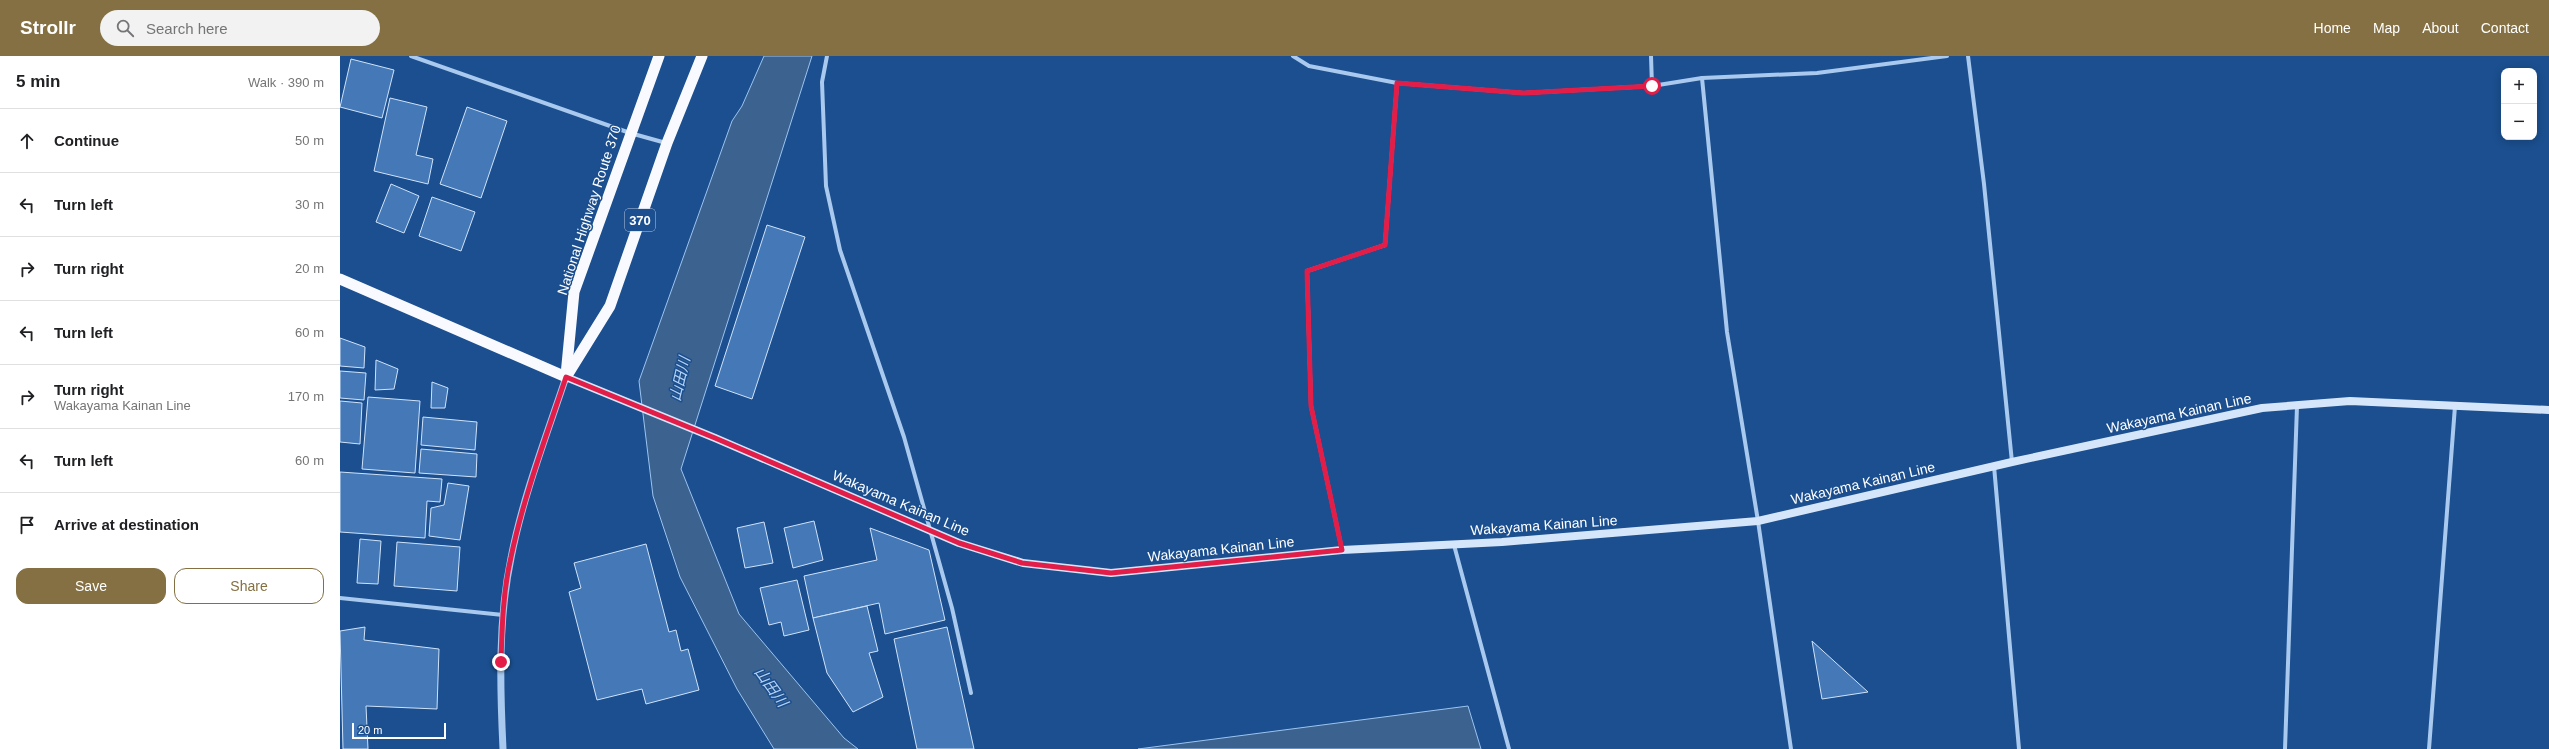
<!DOCTYPE html>
<html lang="en">
<head>
<meta charset="utf-8">
<style>
  :root { --surface:#fff; --page:#f2f2f2; --text:#202124; --muted:#757577; --line:#e0e0e0; --accent:#847042 }
  body { margin:0; font-family:Arial,"Noto Sans JP",sans-serif; background:var(--page); color:var(--text) }
  .controls { position:absolute; right:12px; top:12px; display:grid; overflow:hidden; border-radius:8px; box-shadow:0 2px 10px #0003 }
  .controls button { width:36px; height:36px; display:grid; place-items:center; padding:0; border:0; border-bottom:1px solid var(--line); background:var(--surface); color:var(--text); font:20px sans-serif }
  .scale { position:absolute; left:12px; bottom:10px; width:94px; box-sizing:border-box; padding-left:4px; border:2px solid #fff; border-top:0; font-size:11px; line-height:14px; white-space:nowrap; color:#fff; -webkit-text-stroke:3px #1b4f8f; paint-order:stroke }
  .stop { position:absolute; width:12px; height:12px; margin:-9px; border:3px solid #e11d48; border-radius:50%; background:#fff }
  .stop.end { background:#e11d48; border-color:#fff; box-shadow:0 1px 4px #0008 }
  .list { margin:0; padding:0; list-style:none }
  h2 { display:flex; justify-content:space-between; align-items:center; height:52px; margin:0; padding:0 16px; font-size:17px }
  h2 small { font-size:13px; font-weight:400; color:var(--muted) }
  .list li { display:grid; grid-template-columns:26px 1fr auto; gap:12px; align-items:center; box-sizing:border-box; height:64px; padding:0 16px; border-top:1px solid var(--line) }
  .list b { display:block; font-size:15px; white-space:nowrap }
  .list p { margin:0; font-size:13px; white-space:nowrap; color:var(--muted) }
  .list em { font-size:13px; font-style:normal; color:var(--muted) }
  .actions { display:flex; gap:8px; padding:12px 16px }
  .actions a { flex:1; padding:9px 0; border:1px solid var(--accent); border-radius:12px; text-align:center; font-size:14px; color:var(--accent) }
  .actions .main { background:var(--accent); color:#fff }
  .icon { flex:none; width:22px; height:22px; fill:none; stroke:currentColor; stroke-width:2; stroke-linecap:round; stroke-linejoin:round }
  .map { position:relative; flex:none; width:2209px; height:693px; overflow:hidden }
  header { display:flex; align-items:center; gap:24px; box-sizing:border-box; height:56px; padding:0 20px; background:var(--accent); color:#fff }
  header strong { font-size:19px }
  nav { display:flex; gap:22px; margin-inline-start:auto; font-size:14px }
  .search { width:280px; height:36px; background:var(--page); display:flex; align-items:center; gap:10px; box-sizing:border-box; padding:0 14px; border-radius:22px; color:var(--muted); font-size:15px }
  main { display:flex }
  aside { flex:1; background:var(--surface) }
  .map>svg:first-child { display:block }
  .water { fill:#3c6290; stroke:#9cc4f0 }
  .building { fill:#4478b7; stroke:#cfe3fa }
  .lines { fill:none; stroke-linecap:round; stroke-linejoin:round }
  .minor { stroke:#a9c9ee; stroke-width:4 }
  .tertiary { stroke:#a9c9ee; stroke-width:7 }
  .secondary { stroke:#d6e6fa; stroke-width:8 }
  .trunk { stroke:#f8faff; stroke-width:11 }
  .route { stroke:#e11d48; stroke-width:5 }
  .labels { text-anchor:middle; stroke-width:3; stroke-linejoin:round; paint-order:stroke }
  .shield { fill:#1b4f8f; stroke:#bbcadd; stroke-width:1 }
  .shield-label { font-size:13px; font-weight:bold; fill:#fff }
  .street-label { font-size:14px; fill:#fff; stroke:#1b4f8f }
  .water-label { font-size:15px; font-style:italic; fill:#b5d3f5; stroke:#1b4f8f }
</style>
</head>
<body>
<header>
<strong>Strollr</strong>
<div class="search"><svg class="icon" aria-label="search" viewBox="0 0 24 24"><circle cx="10" cy="10" r="6"/><path d="M15 15l6 6"/></svg>Search here</div>
<nav><a>Home</a><a>Map</a><a>About</a><a>Contact</a></nav>
</header>
<main>
<aside>
<h2>5 min<small>Walk · 390 m</small></h2>
<ul class="list">
<li><svg class="icon" aria-label="ahead" viewBox="0 0 24 24"><path d="M12 20V5M6 11l6-6 6 6"/></svg><div><b>Continue</b></div><em>50 m</em></li>
<li><svg class="icon" aria-label="left" viewBox="0 0 24 24"><path d="M17 20v-9H6M10 6l-5 5 5 5"/></svg><div><b>Turn left</b></div><em>30 m</em></li>
<li><svg class="icon" aria-label="right" viewBox="0 0 24 24"><path d="M7 20v-9h11M14 6l5 5-5 5"/></svg><div><b>Turn right</b></div><em>20 m</em></li>
<li><svg class="icon" aria-label="left" viewBox="0 0 24 24"><path d="M17 20v-9H6M10 6l-5 5 5 5"/></svg><div><b>Turn left</b></div><em>60 m</em></li>
<li><svg class="icon" aria-label="right" viewBox="0 0 24 24"><path d="M7 20v-9h11M14 6l5 5-5 5"/></svg><div><b>Turn right</b><p>Wakayama Kainan Line</p></div><em>170 m</em></li>
<li><svg class="icon" aria-label="left" viewBox="0 0 24 24"><path d="M17 20v-9H6M10 6l-5 5 5 5"/></svg><div><b>Turn left</b></div><em>60 m</em></li>
<li><svg class="icon" aria-label="arrive" viewBox="0 0 24 24"><path d="M6 21V4h12l-3 4 3 4H6"/></svg><div><b>Arrive at destination</b></div></li>
</ul>
<div class="actions"><a class="main">Save</a><a>Share</a></div>
</aside>
<div class="map">
<svg width="2209" height="693" viewBox="0 0 2209 693">
  <rect width="100%" height="100%" fill="#1b4f8f"/>
  <g class="water">
    <path d="M 424,0 L 472,0 L 341,413 L 399,558 L 504,682 L 518,693 L 434,693 L 397,633 L 340,521 L 313,440 L 299,325 L 392,65 L 402,50 Z"/>
    <path d="M 1128,650 L 1141,693 L 798,693 Z"/>
  </g>
  <g class="building">
    <path d="M 11,3 L 54,14 L 42,62 L 0,51 Z"/>
    <path d="M 50,42 L 87,51 L 76,99 L 93,103 L 88,128 L 34,115 Z"/>
    <path d="M 127,51 L 167,65 L 141,142 L 100,128 Z"/>
    <path d="M 51,128 L 79,140 L 64,177 L 36,166 Z"/>
    <path d="M 92,141 L 135,156 L 121,195 L 79,180 Z"/>
    <path d="M 427,169 L 465,181 L 412,343 L 375,330 Z"/>
    <path d="M 0,282 L 25,291 L 24,312 L 0,310 Z"/>
    <path d="M 36,304 L 58,313 L 54,333 L 35,334 Z"/>
    <path d="M 0,315 L 26,317 L 24,344 L 0,342 Z"/>
    <path d="M 92,326 L 108,332 L 105,352 L 91,352 Z"/>
    <path d="M 28,341 L 80,345 L 75,417 L 22,413 Z"/>
    <path d="M 0,345 L 22,347 L 20,388 L 0,386 Z"/>
    <path d="M 83,361 L 137,366 L 135,394 L 81,389 Z"/>
    <path d="M 81,393 L 137,398 L 136,421 L 79,417 Z"/>
    <path d="M 0,416 L 102,423 L 100,446 L 87,445 L 85,482 L 0,476 Z"/>
    <path d="M 108,427 L 129,430 L 120,484 L 89,480 L 91,452 L 104,449 Z"/>
    <path d="M 474,465 L 483,504 L 453,512 L 444,472 Z"/>
    <path d="M 424,466 L 433,507 L 405,512 L 397,472 Z"/>
    <path d="M 530,472 L 589,494 L 605,564 L 545,578 L 539,547 L 473,562 L 464,520 L 537,504 Z"/>
    <path d="M 20,483 L 41,485 L 38,528 L 17,527 Z"/>
    <path d="M 57,486 L 120,491 L 117,535 L 54,530 Z"/>
    <path d="M 306,488 L 329,576 L 336,574 L 341,595 L 348,593 L 359,634 L 306,648 L 302,633 L 257,644 L 229,536 L 241,532 L 234,507 Z"/>
    <path d="M 457,524 L 469,574 L 444,580 L 441,566 L 429,569 L 420,532 Z"/>
    <path d="M 527,550 L 538,595 L 529,597 L 543,641 L 513,656 L 487,617 L 473,562 Z"/>
    <path d="M 25,571 L 24,584 L 99,593 L 97,653 L 26,650 L 28,693 L 3,693 L 0,575 Z"/>
    <path d="M 607,571 L 634,693 L 577,693 L 554,583 Z"/>
    <path d="M 1472,585 L 1528,636 L 1482,643 Z"/>
  </g>
  <g class="lines">
    <g class="minor">
      <path d="M 71,0 L 290,77 L 326,87"/>
      <path d="M 487,0 L 482,26 L 486,130 L 500,194 L 564,381 L 612,552 L 631,637"/>
      <path d="M 953,0 L 969,10 L 1057,27 L 1183,37 L 1312,30 L 1362,22 L 1477,17 L 1607,0"/>
      <path d="M 1311,0 L 1312,30"/>
      <path d="M 1628,0 L 1644,128 L 1672,406"/>
      <path d="M 1362,22 L 1387,276 L 1418,465 L 1451,693"/>
      <path d="M 1654,410 L 1679,693"/>
      <path d="M 1114,489 L 1169,693"/>
      <path d="M 1002,494 L 971,350 L 967,215 L 1045,189 L 1057,27"/>
      <path d="M 0,542 L 163,559"/>
      <path d="M 1945,693 L 1957,350"/>
      <path d="M 2089,693 L 2115,350"/>
    </g>
    <path class="tertiary" d="M 163,693 C 160,630 158,564 171,502 C 183,440 206,381 226,321"/>
    <path class="secondary" d="M 226,321 L 375,382 L 619,487 L 683,507 L 771,517 L 1002,494 L 1162,486 L 1418,465 L 1672,406 L 1922,352 L 2010,345 L 2209,354"/>
    <g class="trunk">
      <path d="M 0,223 L 226,321"/>
      <path d="M 226,319 L 234,236 L 319,0"/>
      <path d="M 226,321 L 270,250 L 327,87 L 362,0"/>
    </g>
  </g>
  <g class="lines">
    <path class="route" d="M 161,606 C 162,571 163,535 171,501 C 184,439 206,381 226,321 L 375,382 L 619,487 L 682,507 L 771,517 L 1002,494 L 971,350 L 967,215 L 1045,189 L 1057,27 L 1183,37 L 1312,30"/>
  </g>
  <g class="labels">
    <rect class="shield" x="285" y="153" width="30" height="22" rx="3"/>
    <g class="shield-label">
      <text x="300" y="169">370</text>
    </g>
    <g class="street-label">
      <text transform="translate(249 154) rotate(-72)" y="5">National Highway Route 370</text>
      <text transform="translate(1839 357) rotate(-12)" y="5">Wakayama Kainan Line</text>
      <text transform="translate(1523 427) rotate(-13)" y="5">Wakayama Kainan Line</text>
      <text transform="translate(561 447) rotate(23)" y="5">Wakayama Kainan Line</text>
      <text transform="translate(1204 469) rotate(-4)" y="5">Wakayama Kainan Line</text>
      <text transform="translate(881 493) rotate(-6)" y="5">Wakayama Kainan Line</text>
    </g>
    <g class="water-label">
      <text transform="translate(340 323) rotate(-77)" y="5">山田川</text>
      <text transform="translate(431 631) rotate(54)" y="5">山田川</text>
    </g>
  </g>
</svg>
<div class="controls">
<button>+</button>
<button>−</button>
</div>
<div class="scale">20 m</div>
<div class="stop" style="left:1312px;top:30px"></div>
<div class="stop end" style="left:161px;top:606px"></div>
</div>
</main>
</body>
</html>
